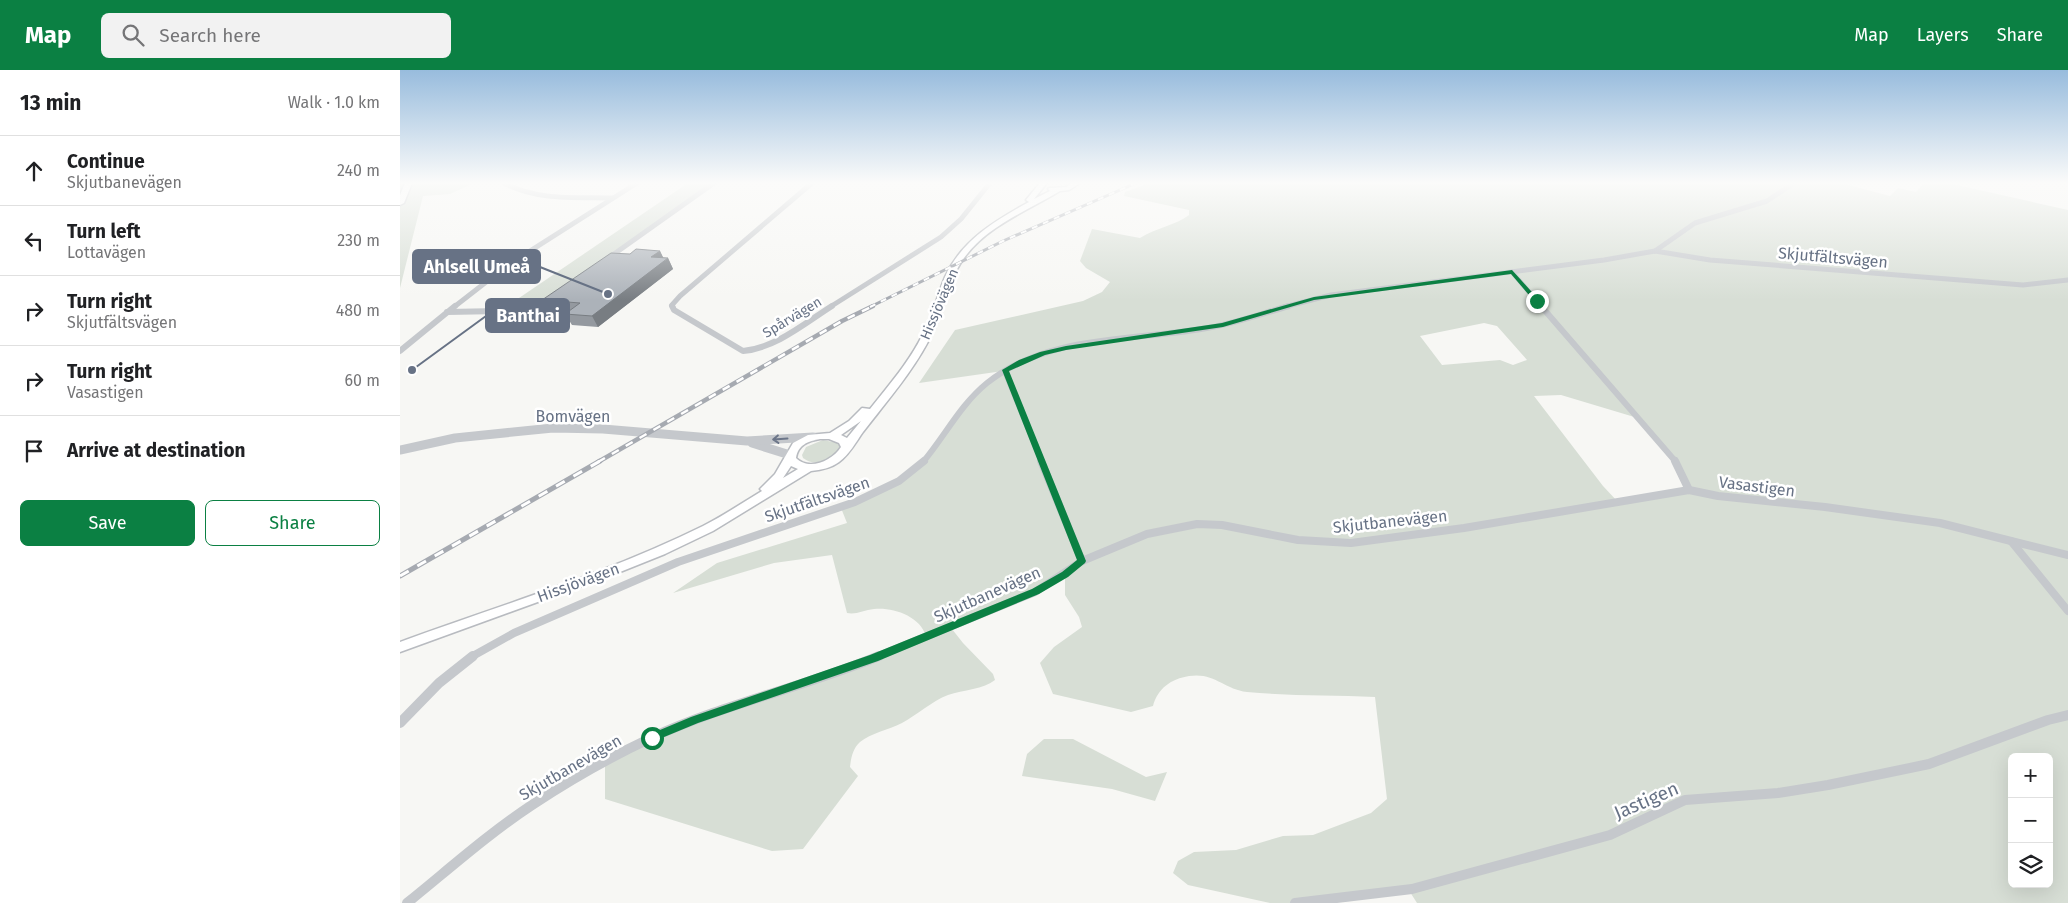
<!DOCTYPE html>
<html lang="en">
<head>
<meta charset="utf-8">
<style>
  :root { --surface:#fff; --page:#f2f2f2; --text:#202124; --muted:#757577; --line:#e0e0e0; --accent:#0b8043 }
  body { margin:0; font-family:"Fira Sans",sans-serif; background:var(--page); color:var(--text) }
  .controls { position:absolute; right:15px; bottom:15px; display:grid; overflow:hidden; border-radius:8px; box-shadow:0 5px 20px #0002 }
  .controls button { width:45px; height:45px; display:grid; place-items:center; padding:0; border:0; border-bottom:1px solid var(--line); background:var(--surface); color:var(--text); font:25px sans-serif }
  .stop { position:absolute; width:15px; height:15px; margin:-11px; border:4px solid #0b8043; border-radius:50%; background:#fff }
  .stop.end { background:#0b8043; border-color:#fff; box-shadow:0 1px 5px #0008 }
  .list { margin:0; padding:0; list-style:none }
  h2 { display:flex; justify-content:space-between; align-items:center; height:65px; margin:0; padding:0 20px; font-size:21px }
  h2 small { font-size:16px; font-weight:400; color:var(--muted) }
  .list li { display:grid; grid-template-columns:32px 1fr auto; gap:15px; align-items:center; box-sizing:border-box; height:70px; padding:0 20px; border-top:1px solid var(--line) }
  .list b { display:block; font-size:19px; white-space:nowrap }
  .list p { margin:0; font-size:16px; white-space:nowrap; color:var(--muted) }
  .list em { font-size:16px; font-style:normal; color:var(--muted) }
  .actions { display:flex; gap:10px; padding:15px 20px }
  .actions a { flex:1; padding:11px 0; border:1px solid var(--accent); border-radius:8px; text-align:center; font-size:18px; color:var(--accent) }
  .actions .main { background:var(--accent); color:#fff }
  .icon { flex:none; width:28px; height:28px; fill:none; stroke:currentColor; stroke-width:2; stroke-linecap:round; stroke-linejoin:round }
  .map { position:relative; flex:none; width:1668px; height:833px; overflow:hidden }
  header { display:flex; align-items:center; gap:30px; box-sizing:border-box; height:70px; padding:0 25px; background:var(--accent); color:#fff }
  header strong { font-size:24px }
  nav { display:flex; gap:28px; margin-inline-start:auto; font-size:18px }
  .search { width:350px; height:45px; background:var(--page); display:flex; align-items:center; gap:12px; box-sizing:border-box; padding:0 18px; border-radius:8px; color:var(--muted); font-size:19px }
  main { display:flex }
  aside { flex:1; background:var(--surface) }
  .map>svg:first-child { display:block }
  .green { fill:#d7ded5; fill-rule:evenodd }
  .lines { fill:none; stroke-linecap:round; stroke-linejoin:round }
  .secondary-casing { stroke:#b8bbc0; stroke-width:3 }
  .minor-far3 { stroke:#c5c8cc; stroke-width:5 }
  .minor-far2 { stroke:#c5c8cc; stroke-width:6 }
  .minor-far1 { stroke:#c5c8cc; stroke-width:8 }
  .minor { stroke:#c5c8cc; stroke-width:10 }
  .tertiary { stroke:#c5c8cc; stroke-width:9 }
  .secondary { fill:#fff; fill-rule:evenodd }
  .rail-far2-casing { stroke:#a6aab1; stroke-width:3 }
  .rail-far1-casing { stroke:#a6aab1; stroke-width:4.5 }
  .rail-casing { stroke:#a6aab1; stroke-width:5 }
  .rail-far2 { stroke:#fff; stroke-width:2; stroke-dasharray:6; stroke-linecap:butt }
  .rail-far1 { stroke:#fff; stroke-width:2.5; stroke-dasharray:8; stroke-linecap:butt }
  .rail { stroke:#fff; stroke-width:3; stroke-dasharray:10; stroke-linecap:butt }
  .wall { fill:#94999f }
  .shaded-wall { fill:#787d82 }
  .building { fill:#acb2b9; stroke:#787d82 }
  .oneway { stroke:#6c7689 }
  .route { fill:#0b8043 }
  .labels { text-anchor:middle; stroke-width:5; stroke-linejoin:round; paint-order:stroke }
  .far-street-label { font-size:14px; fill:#677285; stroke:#fff }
  .street-label { font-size:16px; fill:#677285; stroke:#fff }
  .near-street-label { font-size:19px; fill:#677285; stroke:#fff }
  .leader { fill:none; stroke:#677285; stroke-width:2 }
  .callout-dot { fill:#677285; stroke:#fff; stroke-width:2 }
  .callout { fill:#677285; stroke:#677285; stroke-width:2 }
  .callout-label { font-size:18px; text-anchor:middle; font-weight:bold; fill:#fff }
</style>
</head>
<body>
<header>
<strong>Map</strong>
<div class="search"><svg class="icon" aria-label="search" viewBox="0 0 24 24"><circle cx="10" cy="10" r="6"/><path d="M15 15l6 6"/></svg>Search here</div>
<nav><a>Map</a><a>Layers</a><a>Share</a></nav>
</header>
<main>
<aside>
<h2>13 min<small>Walk · 1.0 km</small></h2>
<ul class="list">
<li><svg class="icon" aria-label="ahead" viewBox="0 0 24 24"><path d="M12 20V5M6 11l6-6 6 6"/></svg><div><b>Continue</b><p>Skjutbanevägen</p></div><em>240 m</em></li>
<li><svg class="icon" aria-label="left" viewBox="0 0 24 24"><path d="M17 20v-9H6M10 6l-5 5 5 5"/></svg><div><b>Turn left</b><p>Lottavägen</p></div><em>230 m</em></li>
<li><svg class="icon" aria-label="right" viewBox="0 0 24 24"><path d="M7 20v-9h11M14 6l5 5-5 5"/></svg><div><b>Turn right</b><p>Skjutfältsvägen</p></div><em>480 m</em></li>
<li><svg class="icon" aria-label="right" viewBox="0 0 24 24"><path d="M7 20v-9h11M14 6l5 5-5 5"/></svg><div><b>Turn right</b><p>Vasastigen</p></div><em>60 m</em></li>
<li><svg class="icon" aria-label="arrive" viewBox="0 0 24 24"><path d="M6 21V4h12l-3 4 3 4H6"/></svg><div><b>Arrive at destination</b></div></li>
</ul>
<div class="actions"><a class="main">Save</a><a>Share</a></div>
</aside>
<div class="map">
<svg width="1668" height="833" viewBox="0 0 1668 833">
  <rect width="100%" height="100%" fill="#f7f7f4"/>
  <g class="green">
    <path d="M 0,113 L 74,113 L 50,124 L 23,126 L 0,218 Z"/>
    <path d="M 288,113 L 314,113 L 145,232 L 103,239 Z"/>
    <path d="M 749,113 L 1441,113 L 1490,126 L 1498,118 L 1516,122 L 1524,113 L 1548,113 L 1668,140 L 1668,833 L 1017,833 L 1010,822 L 895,833 L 870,833 L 788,815 L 773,803 L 778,791 L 794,782 L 836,780 L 883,766 L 913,765 L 971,743 L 987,729 L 975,627 C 932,625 889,626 847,622 C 824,619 814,602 789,606 C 771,609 758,618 753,636 L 731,642 L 653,624 L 640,593 L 654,577 L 682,557 L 679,547 L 665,525 L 665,505 L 635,522 L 548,554 L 563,573 L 593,604 L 595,610 C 584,619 563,620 548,625 C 532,631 517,645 502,653 C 488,660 471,663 460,672 C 453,678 451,688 450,697 L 458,706 L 403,779 L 372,781 L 205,729 L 205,692 L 251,668 L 526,566 C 520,546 493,537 474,539 C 464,540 456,545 447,543 L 432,485 L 374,493 L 273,523 L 317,493 L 447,453 L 441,438 L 520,396 L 565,334 L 603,301 L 519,313 L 555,260 L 683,231 L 702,222 L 710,212 L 686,198 L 680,191 L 692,159 L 740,168 C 756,158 776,155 789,145 L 789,140 L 724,126 L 725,122 ZM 1084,253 L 1097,256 L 1127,290 L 1113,295 L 1100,290 L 1042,295 L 1020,266 ZM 1161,325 L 1241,349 L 1278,395 L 1289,420 L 1218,432 L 1203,416 L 1134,326 ZM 1612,687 L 1649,687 L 1649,814 L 1612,814 Z"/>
    <path d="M 423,370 L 438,373 L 441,379 C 431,388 417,399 403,388 L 402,385 L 406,377 Z"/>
    <path d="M 644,669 L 673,669 L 746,707 L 767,702 L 755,731 L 712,719 L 622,706 L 627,684 Z"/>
  </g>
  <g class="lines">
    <g class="secondary-casing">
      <g id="secondary">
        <path d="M 5,113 L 12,113 L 4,133 L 0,135 L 0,125 Z"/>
        <path d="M 640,113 L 647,113 L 634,129 L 650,121 L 648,119 L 649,118 L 666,117 L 672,113 L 680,113 L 669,120 L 660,121 C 627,141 587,156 564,188 C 548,210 544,238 533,262 C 516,298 487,331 463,362 C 456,372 449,385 439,392 C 431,398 421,400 411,401 L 313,461 L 265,484 L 215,504 L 0,582 L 0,572 C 101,535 206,504 303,456 C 323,446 342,433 362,421 L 360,419 L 375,404 L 393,373 L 408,365 L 430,363 L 449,351 L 462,338 L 470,339 C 489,315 510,291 523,264 C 533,246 537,226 545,207 C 561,171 596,150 629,132 L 626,130 ZM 461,351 L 447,368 L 441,365 ZM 420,369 L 429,369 L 439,373 L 441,377 C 432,391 409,401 396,388 C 398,375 408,371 420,369 ZM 391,396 L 398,399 L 383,408 Z"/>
      </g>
    </g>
    <g class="minor-far3">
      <path d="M 104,113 C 137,131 176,127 213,128"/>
      <path d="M 1255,181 L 1295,153 L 1367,131 L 1394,113"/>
      <path d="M 207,189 L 314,113"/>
      <path d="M 1112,202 L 1142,237"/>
      <path d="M 54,237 L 108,195 L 237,113"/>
      <path d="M 128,237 L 151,228"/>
      <path d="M 273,237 L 272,235 L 280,226 L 412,113"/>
      <path d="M 430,237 L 541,167 L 561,149 L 590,113"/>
      <path d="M 884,237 L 931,225 L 1204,190 L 1255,181 L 1310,190 L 1623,215 L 1668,210"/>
    </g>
    <g class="minor-far2">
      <path d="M 272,236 L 274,240 L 343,281 C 376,278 405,253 432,236"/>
      <path d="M 1141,236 L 1276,392"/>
      <path d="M 47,242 L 100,241 L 132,236"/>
      <path d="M 0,281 L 55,236"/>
      <path d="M 605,301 L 642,392"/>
      <path d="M 523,392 C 545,366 560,335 587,313 C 647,265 729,271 801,259 C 831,255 860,244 889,236"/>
    </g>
    <g class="minor-far1">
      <path d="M 641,391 L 682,491"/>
      <path d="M 1275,391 L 1289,420"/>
      <path d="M 1611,471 L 1668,485"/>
      <path d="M 71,587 L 114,563 L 278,492 L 455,432 L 499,411 L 524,391"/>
      <path d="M 476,587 L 635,522 L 682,491 L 747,464 L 797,454 L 822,455 L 898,470 L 951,473 L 1064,458 L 1289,420 L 1318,426 L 1425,437 L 1540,453 L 1611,471 L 1668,541"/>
    </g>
    <g class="minor">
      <path d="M 0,653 L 39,613 L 73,586"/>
      <path d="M 7,833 C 48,800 88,764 132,735 C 170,710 210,687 251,668 C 324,634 404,617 479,586"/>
      <path d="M 895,833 L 1012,819 L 1210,765 L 1285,730 L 1378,723 L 1428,715 L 1529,694 L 1648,650 L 1668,645"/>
    </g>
    <g class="tertiary">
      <path d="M 352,373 L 390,385"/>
      <path d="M 0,380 L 55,368 L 153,358 L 203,359 L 347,371 L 413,367"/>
    </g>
    <use href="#secondary" class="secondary"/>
    <g class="rail-far2-casing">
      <path id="rail-far2" d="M 470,237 L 603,171 L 736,113"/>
    </g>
    <g class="rail-far1-casing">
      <path id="rail-far1" d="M 198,392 L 442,251 L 473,236"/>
    </g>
    <g class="rail-casing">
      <path id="rail" d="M 0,506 L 200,391"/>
    </g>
    <use href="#rail-far2" class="rail-far2"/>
    <use href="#rail-far1" class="rail-far1"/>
    <use href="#rail" class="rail"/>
  </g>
  <path class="wall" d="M 260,181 L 263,188 L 268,188 L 273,199 L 198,257 L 172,255 L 165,244 L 166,243 L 148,242 L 142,230 L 230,184 Z"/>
  <path class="shaded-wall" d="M 260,181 L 265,191 L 268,188 L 273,199 L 198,257 L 192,246 L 251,187 Z"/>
  <path class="building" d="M 236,179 L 260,181 L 251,187 L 268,188 L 192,246 L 165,244 L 180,233 L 142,230 L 211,183 L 230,184 Z"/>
  <defs><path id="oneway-shaft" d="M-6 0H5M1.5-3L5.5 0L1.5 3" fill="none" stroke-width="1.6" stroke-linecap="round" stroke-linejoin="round" transform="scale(1.25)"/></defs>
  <use class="oneway" href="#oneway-shaft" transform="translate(380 369) rotate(176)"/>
  <linearGradient id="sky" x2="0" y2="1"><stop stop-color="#98bcdd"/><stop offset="0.49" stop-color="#fbfbfa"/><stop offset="1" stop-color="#fbfbfa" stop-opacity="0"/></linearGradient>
  <rect width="1668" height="230" fill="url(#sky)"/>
  <path class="route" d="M 1112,200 L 1139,230 L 1139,232 L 1135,232 L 1111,204 L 914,230 L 823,257 L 666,280 L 645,285 L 609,301 L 686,491 L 685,493 L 668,507 L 639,524 L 478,591 L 298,653 L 252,672 L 248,671 L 246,668 L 248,665 L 291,647 L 470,585 L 632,519 L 662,502 L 677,490 L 602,300 L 619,290 L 640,282 L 666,276 L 822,253 L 914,227 Z"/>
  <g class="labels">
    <g class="far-street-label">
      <text transform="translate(539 234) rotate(-67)" y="5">Hissjövägen</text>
      <text transform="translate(392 247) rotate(-31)" y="5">Spårvägen</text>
    </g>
    <g class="street-label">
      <text transform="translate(1433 187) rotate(5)" y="6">Skjutfältsvägen</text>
      <text x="173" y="352">Bomvägen</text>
      <text transform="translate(1357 416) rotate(7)" y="6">Vasastigen</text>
      <text transform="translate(417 429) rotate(-19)" y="6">Skjutfältsvägen</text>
      <text transform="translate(990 451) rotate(-6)" y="6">Skjutbanevägen</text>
      <text transform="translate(178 512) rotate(-20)" y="6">Hissjövägen</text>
      <text transform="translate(587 524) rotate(-24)" y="6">Skjutbanevägen</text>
      <text transform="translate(170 697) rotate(-30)" y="6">Skjutbanevägen</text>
    </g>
    <g class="near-street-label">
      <text transform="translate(1246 730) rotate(-23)" y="7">Jastigen</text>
    </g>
  </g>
  <path class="leader" d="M208 224L140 197M12 300L86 246"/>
  <g class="callout-dot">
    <circle cx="208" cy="224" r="5"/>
    <circle cx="12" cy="300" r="5"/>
  </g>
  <g class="callout">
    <rect x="13" y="180" width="127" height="33" rx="5"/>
    <rect x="86" y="229" width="83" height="33" rx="5"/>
  </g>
  <g class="callout-label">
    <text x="77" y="203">Ahlsell Umeå</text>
    <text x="128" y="252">Banthai</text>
  </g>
</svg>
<div class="controls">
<button>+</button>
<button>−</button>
<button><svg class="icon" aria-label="layers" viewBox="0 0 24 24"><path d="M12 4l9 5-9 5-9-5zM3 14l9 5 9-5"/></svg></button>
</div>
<div class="stop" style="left:252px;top:668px"></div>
<div class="stop end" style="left:1137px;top:231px"></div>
</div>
</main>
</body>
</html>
